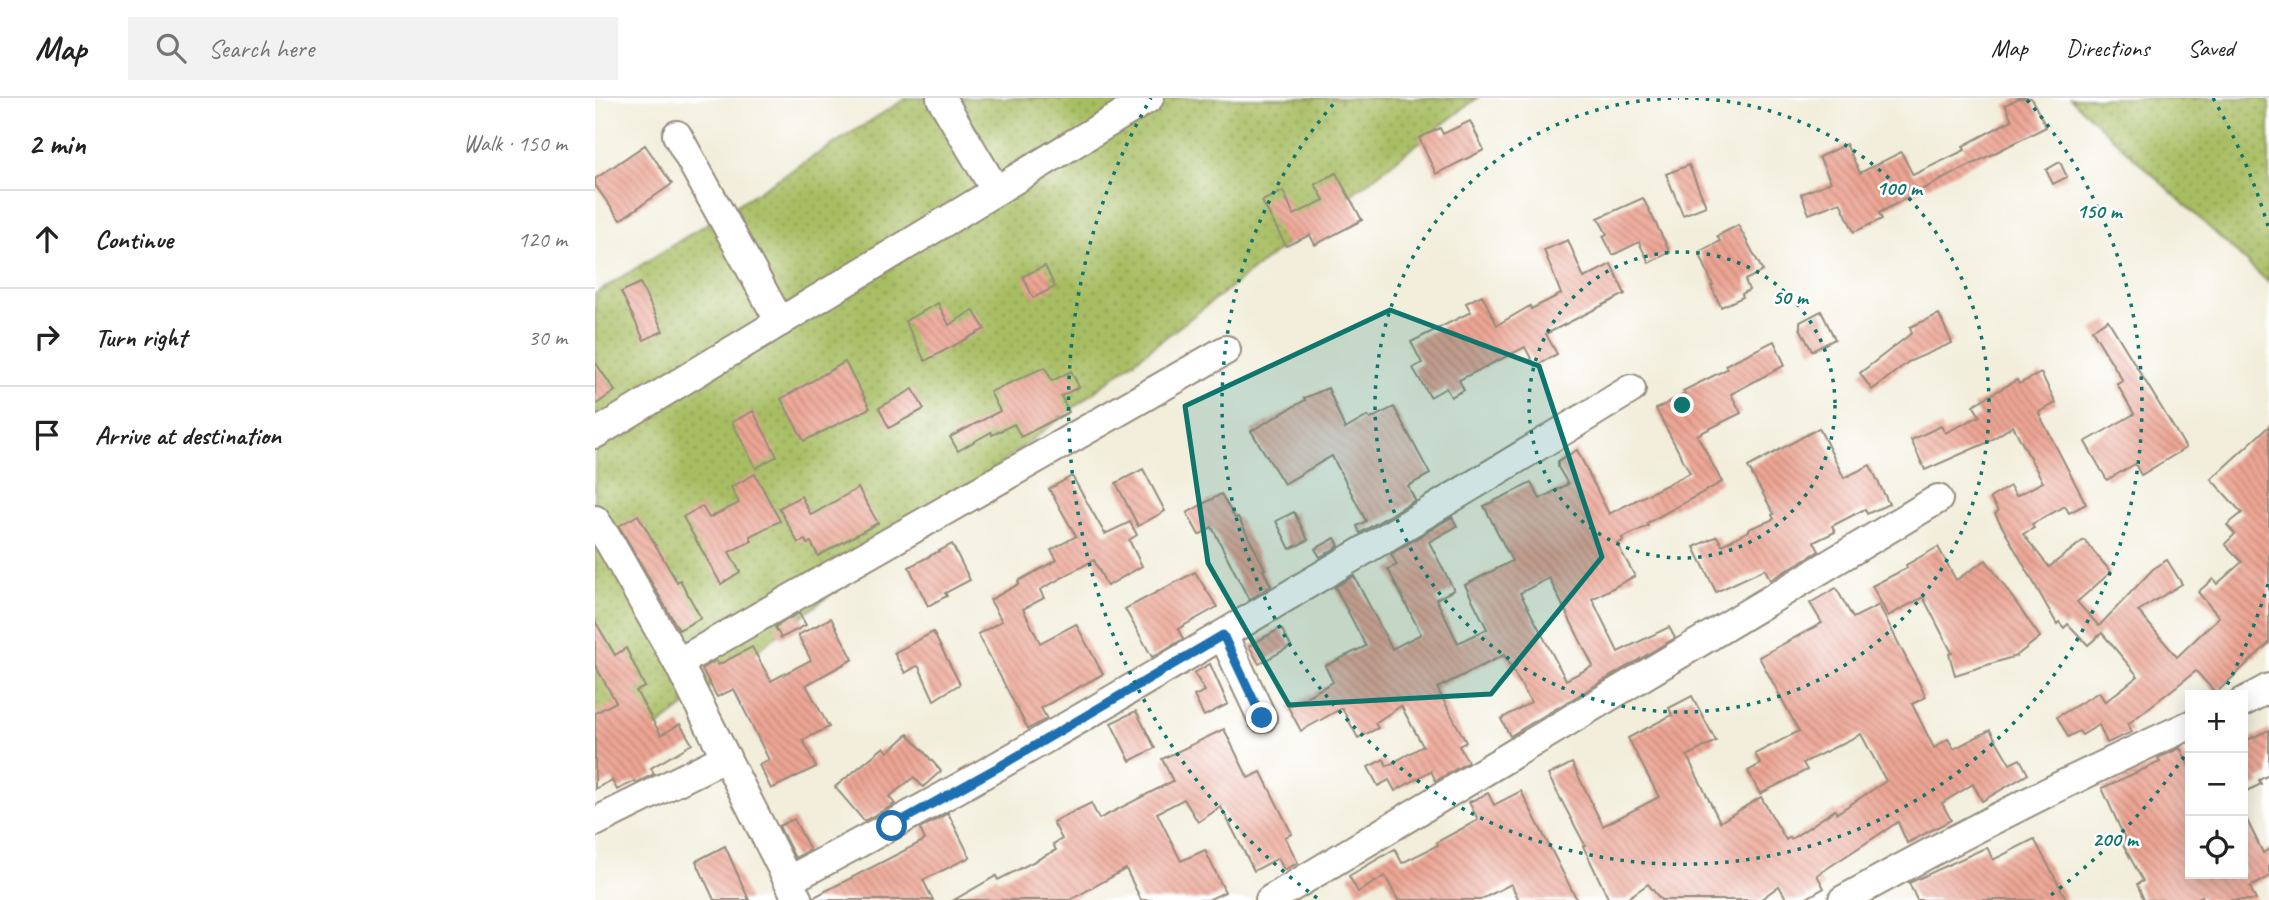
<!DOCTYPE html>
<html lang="en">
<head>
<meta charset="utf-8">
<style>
  :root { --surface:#fff; --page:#f2f2f2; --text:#222; --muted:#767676; --line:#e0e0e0 }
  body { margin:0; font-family:Caveat,sans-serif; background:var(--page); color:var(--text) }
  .controls { position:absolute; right:21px; bottom:21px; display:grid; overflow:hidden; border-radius:0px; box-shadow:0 4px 18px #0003 }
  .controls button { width:63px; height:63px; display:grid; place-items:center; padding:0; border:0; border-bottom:2px solid var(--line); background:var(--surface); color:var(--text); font:35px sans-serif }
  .stop { position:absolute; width:21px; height:21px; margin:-16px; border:5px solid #1f6fb2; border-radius:50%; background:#fff }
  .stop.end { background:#1f6fb2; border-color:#fff; box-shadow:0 2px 7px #0008 }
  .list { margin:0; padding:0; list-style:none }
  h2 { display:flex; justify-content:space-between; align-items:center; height:91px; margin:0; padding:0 28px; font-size:30px }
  h2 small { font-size:23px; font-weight:400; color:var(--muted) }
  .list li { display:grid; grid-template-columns:46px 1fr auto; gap:21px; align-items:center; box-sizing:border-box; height:98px; padding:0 28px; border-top:2px solid var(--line) }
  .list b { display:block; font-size:26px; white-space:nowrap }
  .list em { font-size:23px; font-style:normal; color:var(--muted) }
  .icon { flex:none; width:38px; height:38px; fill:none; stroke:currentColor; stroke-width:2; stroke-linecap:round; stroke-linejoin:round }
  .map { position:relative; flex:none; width:1674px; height:802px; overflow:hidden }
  header { display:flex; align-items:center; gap:42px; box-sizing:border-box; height:98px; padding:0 35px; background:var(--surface); border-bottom:2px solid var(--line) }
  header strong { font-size:33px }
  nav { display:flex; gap:38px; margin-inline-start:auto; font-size:24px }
  .search { width:490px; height:63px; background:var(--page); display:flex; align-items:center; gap:18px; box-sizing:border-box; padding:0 24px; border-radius:0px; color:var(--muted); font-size:26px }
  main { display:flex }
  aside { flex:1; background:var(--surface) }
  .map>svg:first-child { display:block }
  .grass { fill:url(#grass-dots); stroke:#717440; stroke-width:2 }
  .building { fill:url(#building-back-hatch); fill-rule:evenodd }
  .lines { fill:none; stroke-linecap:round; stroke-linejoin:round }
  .minor-casing { stroke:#968c7c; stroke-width:32 }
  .minor { stroke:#fff; stroke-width:28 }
  .route { stroke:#1f6fb2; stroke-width:9 }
  .marked { fill:#0f766e; fill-opacity:0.2; stroke:#0f766e; stroke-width:5; stroke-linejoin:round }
  .ring { fill:none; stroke:#0f766e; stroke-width:3.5; stroke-dasharray:3.5 7 }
  .centre { fill:#0f766e; stroke:#fff; stroke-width:3.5 }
  .ring-label { font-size:21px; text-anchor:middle; font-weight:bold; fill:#0f766e; stroke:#fff; stroke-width:5; stroke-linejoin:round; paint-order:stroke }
</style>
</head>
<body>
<header>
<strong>Map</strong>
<div class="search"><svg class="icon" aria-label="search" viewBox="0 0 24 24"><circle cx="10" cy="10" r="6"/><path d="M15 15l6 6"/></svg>Search here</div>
<nav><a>Map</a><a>Directions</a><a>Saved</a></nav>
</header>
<main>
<aside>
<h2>2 min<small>Walk · 150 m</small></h2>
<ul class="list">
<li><svg class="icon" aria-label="ahead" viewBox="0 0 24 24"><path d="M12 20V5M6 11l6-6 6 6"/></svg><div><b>Continue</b></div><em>120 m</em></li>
<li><svg class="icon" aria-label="right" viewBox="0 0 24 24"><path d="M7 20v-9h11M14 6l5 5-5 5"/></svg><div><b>Turn right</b></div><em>30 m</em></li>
<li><svg class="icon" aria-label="arrive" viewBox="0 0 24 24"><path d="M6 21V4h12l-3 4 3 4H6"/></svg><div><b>Arrive at destination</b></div></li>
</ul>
</aside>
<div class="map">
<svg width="1674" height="802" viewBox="0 0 1674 802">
  <defs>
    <pattern id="grass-dots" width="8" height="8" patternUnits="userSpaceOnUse" patternTransform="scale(1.75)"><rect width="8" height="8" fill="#a7bd62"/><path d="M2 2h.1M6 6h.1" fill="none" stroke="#899a50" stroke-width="1.8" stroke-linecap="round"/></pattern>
    <pattern id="building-back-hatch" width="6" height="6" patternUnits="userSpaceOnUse" patternTransform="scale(1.75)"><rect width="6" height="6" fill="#eda594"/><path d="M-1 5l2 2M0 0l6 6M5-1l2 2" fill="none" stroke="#c18778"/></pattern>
  </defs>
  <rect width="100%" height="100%" fill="#fff"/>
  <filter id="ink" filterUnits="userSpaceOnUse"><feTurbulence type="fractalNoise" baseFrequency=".0143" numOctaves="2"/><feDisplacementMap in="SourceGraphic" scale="14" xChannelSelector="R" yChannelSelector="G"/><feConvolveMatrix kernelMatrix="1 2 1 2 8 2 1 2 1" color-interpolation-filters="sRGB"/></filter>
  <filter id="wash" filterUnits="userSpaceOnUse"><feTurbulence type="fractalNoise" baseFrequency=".00686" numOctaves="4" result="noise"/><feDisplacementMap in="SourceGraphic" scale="28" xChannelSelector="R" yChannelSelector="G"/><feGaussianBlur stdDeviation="1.57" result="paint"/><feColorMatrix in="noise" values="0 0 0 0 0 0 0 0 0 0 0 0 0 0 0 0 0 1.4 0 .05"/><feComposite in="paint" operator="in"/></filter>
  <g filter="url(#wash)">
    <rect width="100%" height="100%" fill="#f2eedb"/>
    <g class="grass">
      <path d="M 312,0 L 882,0 L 0,677 L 0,196 Z"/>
      <path d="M 1475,0 L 1674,0 L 1674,185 Z"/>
    </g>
    <g id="blocks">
      <g class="building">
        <path d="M 1424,0 L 1436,0 L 1451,29 L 1326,92 L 1284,115 L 1287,121 L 1259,134 L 1245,104 L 1214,116 L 1206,96 L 1236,84 L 1224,59 L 1251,46 L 1265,75 L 1306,54 L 1318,77 L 1370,52 L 1368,48 L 1417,22 L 1410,7 Z"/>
        <path d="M 875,23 L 889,52 L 841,76 L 824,40 L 845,30 L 848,36 Z"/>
        <path d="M 50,47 L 77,86 L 25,122 L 0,87 L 0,81 Z"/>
        <path d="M 1465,64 L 1472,79 L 1458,86 L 1451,72 Z"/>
        <path d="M 1094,67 L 1111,108 L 1088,117 L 1071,76 Z"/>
        <path d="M 741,75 L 767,122 L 720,147 L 715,137 L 691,148 L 667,103 L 688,93 L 699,117 L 729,102 L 720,86 Z"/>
        <path d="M 1048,100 L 1075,154 L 1054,165 L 1044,144 L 1018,157 L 1008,138 L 1012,136 L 1003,120 Z"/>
        <path d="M 1143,127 L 1168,173 L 1150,182 L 1154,192 L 1147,196 L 1148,199 L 1126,209 L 1116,188 L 1118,187 L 1104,154 L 1125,143 L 1122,138 Z"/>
        <path d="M 973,142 L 989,180 L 1016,166 L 1030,196 L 951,236 L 962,256 L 940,268 L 930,249 L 864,282 L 869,292 L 856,299 L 851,290 L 835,299 L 818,270 L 827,265 L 816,244 L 876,214 L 871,205 L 887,197 L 902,227 L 935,208 L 936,211 L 966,196 L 949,152 Z"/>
        <path d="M 450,168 L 460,189 L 438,200 L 428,178 Z"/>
        <path d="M 45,185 L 68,233 L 49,242 L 26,194 Z"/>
        <path d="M 343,205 L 354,227 L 378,212 L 390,231 L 330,263 L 310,223 Z"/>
        <path d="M 1226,213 L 1240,241 L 1217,253 L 1205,230 L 1205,224 Z"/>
        <path d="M 1344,216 L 1357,245 L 1313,264 L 1277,292 L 1265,275 L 1317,235 L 1315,229 Z"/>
        <path d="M 1513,222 L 1591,350 L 1546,377 L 1540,366 L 1512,382 L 1490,344 L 1539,316 L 1522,286 L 1528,283 L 1497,232 Z"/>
        <path d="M 1179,243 L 1190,267 L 1136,296 L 1146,315 L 1102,337 L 1127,384 L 1052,425 L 1053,428 L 1027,440 L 1028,443 L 1022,446 L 1040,478 L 997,501 L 1023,554 L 1074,529 L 1080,540 L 915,638 L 906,621 L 936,604 L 909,557 L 842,590 L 871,644 L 864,648 L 873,664 L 841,683 L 836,673 L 800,693 L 794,682 L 783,688 L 773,669 L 789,661 L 792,668 L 828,648 L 806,608 L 780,625 L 783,630 L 763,640 L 747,610 L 706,633 L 693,609 L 738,584 L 730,568 L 771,548 L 740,489 L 759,478 L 797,551 L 826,536 L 793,471 L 802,467 L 796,456 L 857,419 L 862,428 L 834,444 L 859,492 L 841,501 L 863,545 L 892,531 L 870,487 L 917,463 L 889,408 L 936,385 L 945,401 L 973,386 L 963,369 L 963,363 L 982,352 L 1014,416 L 1095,375 L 1061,311 L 1090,296 L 1088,293 L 1132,271 L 1130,267 ZM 954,480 L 998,568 L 971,582 L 925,495 Z"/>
        <path d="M 0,264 L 20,293 L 0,307 Z"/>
        <path d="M 250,264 L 275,310 L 209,343 L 186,301 Z"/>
        <path d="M 450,269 L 457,283 L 476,273 L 484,289 L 466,298 L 474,314 L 426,339 L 419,326 L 397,337 L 396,334 L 363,353 L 355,339 L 405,313 L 395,294 Z"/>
        <path d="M 1446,275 L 1461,305 L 1444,314 L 1445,318 L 1491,406 L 1474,415 L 1470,408 L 1437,426 L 1439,430 L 1428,436 L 1454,469 L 1489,442 L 1516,474 L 1482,504 L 1504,528 L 1558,471 L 1572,462 L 1587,486 L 1543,513 L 1582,559 L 1624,519 L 1603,494 L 1618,481 L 1622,486 L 1647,464 L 1630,446 L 1640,436 L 1632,427 L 1647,415 L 1616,381 L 1674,328 L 1674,545 L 1621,595 L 1601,573 L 1533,626 L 1537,634 L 1512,645 L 1504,627 L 1487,637 L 1484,633 L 1473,639 L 1462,619 L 1504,594 L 1510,604 L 1543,578 L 1507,535 L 1493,547 L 1473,526 L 1469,530 L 1464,524 L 1462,526 L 1400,416 L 1403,413 L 1395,400 L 1415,388 L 1421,398 L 1448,384 L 1418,328 L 1391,345 L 1330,372 L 1316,342 L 1346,328 L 1350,335 L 1385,318 L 1378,307 L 1422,282 L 1424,286 Z"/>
        <path d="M 733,290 L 750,331 L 773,318 L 775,321 L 799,309 L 835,376 L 813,388 L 820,402 L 765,435 L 762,428 L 771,423 L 737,358 L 689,386 L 656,333 L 710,302 L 709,300 Z"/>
        <path d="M 318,291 L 329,311 L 294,330 L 284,310 Z"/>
        <path d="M 158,313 L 182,358 L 161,370 L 137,324 Z"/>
        <path d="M 1224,330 L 1249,380 L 1275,367 L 1294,406 L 1272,416 L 1270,411 L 1237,428 L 1240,434 L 1219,444 L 1224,453 L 1175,482 L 1170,471 L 1121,494 L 1099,449 L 1122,438 L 1127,447 L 1154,433 L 1154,431 L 1179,421 L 1177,417 L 1179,416 L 1153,369 Z"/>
        <path d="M 548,371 L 570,413 L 543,428 L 521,385 Z"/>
        <path d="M 160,376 L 185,423 L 155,438 L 157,443 L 134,454 L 145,474 L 126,486 L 88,419 L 107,408 L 114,420 L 144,405 L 136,389 Z"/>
        <path d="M 477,378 L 510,436 L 535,424 L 542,437 L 534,442 L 547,468 L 512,488 L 499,462 L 445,492 L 449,500 L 428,511 L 445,545 L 481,526 L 508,576 L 446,610 L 452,621 L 433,631 L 383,536 L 407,523 L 395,502 L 424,486 L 423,483 L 462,462 L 456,452 L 481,438 L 454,391 Z"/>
        <path d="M 263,390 L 283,425 L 223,458 L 216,444 L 212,446 L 210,442 L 203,445 L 184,410 L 206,398 L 216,417 Z"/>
        <path d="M 626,396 L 640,420 L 643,419 L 670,471 L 668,472 L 676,488 L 654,502 L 617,429 L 604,437 L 592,415 Z"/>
        <path d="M 699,414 L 713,442 L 695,451 L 681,423 Z"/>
        <path d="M 43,417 L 82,484 L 85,482 L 106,520 L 84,532 L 24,428 Z"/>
        <path d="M 740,440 L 744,448 L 725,459 L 720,451 Z"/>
        <path d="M 357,446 L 375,482 L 350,495 L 352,498 L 333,508 L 314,469 Z"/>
        <path d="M 1343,449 L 1361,482 L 1391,462 L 1445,539 L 1421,558 L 1360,577 L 1354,556 L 1357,555 L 1328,499 L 1293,518 L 1277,488 L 1312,470 L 1311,467 Z"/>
        <path d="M 600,474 L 622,509 L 583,531 L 588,541 L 557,559 L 530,511 Z"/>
        <path d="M 1241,490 L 1258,520 L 1284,507 L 1331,599 L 1317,606 L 1339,650 L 1353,641 L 1359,651 L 1395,632 L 1415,666 L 1425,661 L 1433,676 L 1387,703 L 1378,686 L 1347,705 L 1356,722 L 1312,745 L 1303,724 L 1222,777 L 1229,790 L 1208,802 L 1192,802 L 1184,788 L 1165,802 L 1066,802 L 1053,786 L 1030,802 L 1014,802 L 988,748 L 990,747 L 953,677 L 977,665 L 1008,728 L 1064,699 L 1033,640 L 1077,617 L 1074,610 L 1097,598 L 1121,643 L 1092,658 L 1125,724 L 1166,699 L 1191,742 L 1195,739 L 1196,741 L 1240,712 L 1242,715 L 1291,683 L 1266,636 L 1208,665 L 1212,672 L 1165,696 L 1153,673 L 1166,666 L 1160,656 L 1204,633 L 1164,559 L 1227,525 L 1215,505 Z"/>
        <path d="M 204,515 L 211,527 L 186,540 L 180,529 Z"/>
        <path d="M 236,520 L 258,561 L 211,587 L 234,629 L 208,642 L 221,669 L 176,691 L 164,667 L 174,662 L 139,591 L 122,599 L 107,571 L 121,562 L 123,567 L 157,549 L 176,583 L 216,562 L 203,537 Z"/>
        <path d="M 0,523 L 20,557 L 31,550 L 50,589 L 41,593 L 66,637 L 85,626 L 97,646 L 56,670 L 59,676 L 41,685 L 40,683 L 22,692 L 17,682 L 0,691 L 0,615 L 21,604 L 0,567 Z"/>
        <path d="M 686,530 L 696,548 L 664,566 L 654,548 Z"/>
        <path d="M 338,534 L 365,586 L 339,602 L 324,569 L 322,568 L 310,575 L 299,555 Z"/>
        <path d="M 615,566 L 633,606 L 609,618 L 599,598 L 610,593 L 599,575 Z"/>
        <path d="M 541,613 L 560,650 L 535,663 L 516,625 Z"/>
        <path d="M 629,631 L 653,680 L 666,674 L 697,736 L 690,739 L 703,765 L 689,772 L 683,760 L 659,773 L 626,709 L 603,724 L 589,701 L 562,715 L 586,763 L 610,752 L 630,794 L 613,802 L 546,802 L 531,771 L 475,802 L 359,802 L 401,778 L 403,782 L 461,752 L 458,746 L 467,741 L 458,724 L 496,705 L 504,721 L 578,683 L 567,661 Z"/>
        <path d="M 1674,632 L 1674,677 L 1664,682 L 1666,686 L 1648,695 L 1648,644 Z"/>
        <path d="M 313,636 L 346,673 L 328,689 L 319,679 L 294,699 L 300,706 L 269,723 L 240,689 L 289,649 L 293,654 Z"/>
        <path d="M 1585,650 L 1595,670 L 1595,776 L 1648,776 L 1648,714 L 1668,755 L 1674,751 L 1674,779 L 1655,789 L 1661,802 L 1609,802 L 1607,798 L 1599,802 L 1549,802 L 1542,786 L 1548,783 L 1526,743 L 1530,741 L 1507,690 L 1565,664 L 1563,660 Z"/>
        <path d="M 926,693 L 982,802 L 924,802 L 916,786 L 885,802 L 803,802 L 790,778 L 763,794 L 754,778 L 800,751 L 807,765 L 843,747 L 842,744 L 883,722 L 874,704 L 893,695 L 899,707 Z"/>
        <path d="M 353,715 L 375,759 L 328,782 L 338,802 L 220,802 L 219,799 L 330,742 L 325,731 Z"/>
        <path d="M 199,721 L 215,752 L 200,760 L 184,728 Z"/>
        <path d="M 1439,741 L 1472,802 L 1322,802 L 1314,785 L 1392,749 L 1398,762 Z"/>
        <path d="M 130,748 L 154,802 L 119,802 L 101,763 Z"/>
      </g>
    </g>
  </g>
  <g filter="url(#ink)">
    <use href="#blocks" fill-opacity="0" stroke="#968c7c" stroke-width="2"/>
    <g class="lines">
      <g class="minor-casing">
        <g id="minor">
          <path d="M 346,0 L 401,93"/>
          <path d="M 82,37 L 185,224"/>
          <path d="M 0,336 L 554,0"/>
          <path d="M 0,422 L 15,445 L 83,565 L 203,802"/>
          <path d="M 628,537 L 667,620"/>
          <path d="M 83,565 L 631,252"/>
          <path d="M 1648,604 L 1674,590"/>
          <path d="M 0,724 L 131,659"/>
          <path d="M 194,782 C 365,693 530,595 696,496 C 810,428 923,361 1036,291"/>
          <path d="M 675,802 L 1343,401"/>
          <path d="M 1248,802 C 1361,739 1477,680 1595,627"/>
        </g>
      </g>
      <use href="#minor" class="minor"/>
    </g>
  </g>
  <g class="lines" filter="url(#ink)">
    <path class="route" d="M 297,728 L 407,667 L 628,537 L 667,620"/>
  </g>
  <path class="marked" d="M 795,212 L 944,268 L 1007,459 L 896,596 L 694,607 L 613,465 L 590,308 Z"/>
  <g class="ring">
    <circle cx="1087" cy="307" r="153"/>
    <path d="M1090 0A307 307 0 1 1 1084 0"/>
    <path d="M1432 2A460 460 0 1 1 742 2"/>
    <path d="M1673 486A613 613 0 0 1 1628 595M1595 650A613 613 0 0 1 1452 800M722 800A613 613 0 0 1 556 0M1618 0A613 613 0 0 1 1673 128"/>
  </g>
  <circle cx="1087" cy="307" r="10" class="centre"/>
  <g class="ring-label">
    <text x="1304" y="97">100 m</text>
    <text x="1504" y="120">150 m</text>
    <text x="1195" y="206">50 m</text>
    <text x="1520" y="748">200 m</text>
  </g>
</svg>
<div class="controls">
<button>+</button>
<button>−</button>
<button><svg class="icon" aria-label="locate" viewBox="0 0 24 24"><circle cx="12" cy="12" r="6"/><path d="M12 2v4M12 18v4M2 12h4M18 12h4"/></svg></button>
</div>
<div class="stop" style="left:297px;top:728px"></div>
<div class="stop end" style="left:667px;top:620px"></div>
</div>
</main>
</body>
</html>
